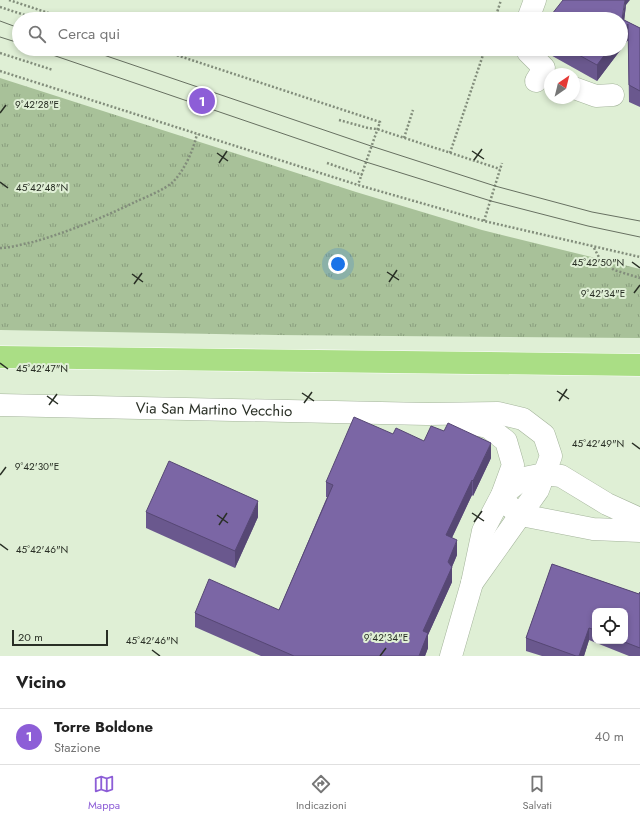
<!DOCTYPE html>
<html lang="it">
<head>
<meta charset="utf-8">
<style>
  :root { --surface:#fff; --page:#f6f6f6; --text:#222; --muted:#767676; --line:#e0e0e0; --accent:#8d5ed7 }
  body { margin:0; font-family:Jost,sans-serif; background:var(--page); color:var(--text) }
  .controls { position:absolute; right:12px; bottom:12px; display:grid; overflow:hidden; border-radius:8px; box-shadow:0 2px 6px #0003 }
  .controls button { width:36px; height:36px; display:grid; place-items:center; padding:0; border:0; border-bottom:1px solid var(--line); background:var(--surface); color:var(--text); font:20px sans-serif }
  .compass { position:absolute; left:544px; top:68px; width:36px; height:36px; border-radius:50%; background:var(--surface); box-shadow:0 2px 6px #0003; rotate:35deg }
  .scale { position:absolute; left:12px; bottom:10px; width:96px; box-sizing:border-box; padding-left:4px; border:2px solid #292f25; border-top:0; font-size:11px; line-height:14px; white-space:nowrap; color:#292f25; -webkit-text-stroke:3px #dfefd5; paint-order:stroke }
  .you { position:absolute; left:338px; top:264px; width:14px; height:14px; margin:-10px; border:3px solid #fff; border-radius:50%; background:#1a73e8; box-shadow:0 0 0 6px #1a73e833 }
  .badge { display:grid; place-items:center; width:26px; height:26px; border-radius:50%; background:var(--accent); color:#fff; font-size:13px; font-weight:700 }
  .pin { position:absolute; translate:-50% -50%; border:2px solid #fff; box-shadow:0 1px 4px #0006 }
  .list { margin:0; padding:0; list-style:none }
  h2 { display:flex; justify-content:space-between; align-items:center; height:52px; margin:0; padding:0 16px; font-size:17px }
  h2 small { font-size:13px; font-weight:400; color:var(--muted) }
  .list li { display:grid; grid-template-columns:26px 1fr auto; gap:12px; align-items:center; box-sizing:border-box; height:56px; padding:0 16px; border-top:1px solid var(--line) }
  .list b { display:block; font-size:15px; white-space:nowrap }
  .list p { margin:0; font-size:13px; white-space:nowrap; color:var(--muted) }
  .list em { font-size:13px; font-style:normal; color:var(--muted) }
  .icon { flex:none; width:22px; height:22px; fill:none; stroke:currentColor; stroke-width:2; stroke-linecap:round; stroke-linejoin:round }
  .map { position:relative; flex:none; width:640px; height:656px; overflow:hidden }
  .search { position:absolute; background:var(--surface); box-shadow:0 2px 6px #0003; left:12px; right:12px; top:12px; height:44px; display:flex; align-items:center; gap:10px; box-sizing:border-box; padding:0 14px; border-radius:22px; color:var(--muted); font-size:15px }
  .sheet { height:108px; background:var(--surface) }
  nav { display:flex; justify-content:space-around; align-items:center; box-sizing:border-box; height:56px; border-top:1px solid var(--line); background:var(--surface); font-size:11px; color:var(--muted) }
  nav a { display:grid; justify-items:center; gap:2px }
  nav .on { color:var(--accent) }
  .map>svg:first-child { display:block }
  .grass { fill:url(#grass-tufts) }
  .lines { fill:none; stroke-linecap:round; stroke-linejoin:round }
  .street-casing { stroke:#a4b49b; stroke-width:23 }
  .secondary-casing { stroke:#a4b49b; stroke-width:23 }
  .highway-casing { stroke:#fff; stroke-width:23 }
  .path { stroke:#828d7b; stroke-width:2.5; stroke-dasharray:2 2; stroke-linecap:butt }
  .street { stroke:#fff; stroke-width:22 }
  .secondary { stroke:#fff; stroke-width:22 }
  .highway { stroke:#aade85; stroke-width:22 }
  .tram { stroke:#677061; stroke-width:1 }
  .wall { fill:#6a588e; fill-rule:evenodd }
  .shaded-wall { fill:#564774 }
  .building { fill:#7b66a5; stroke:#564774 }
  .ticks { fill:none; stroke:#292f25; stroke-width:1.5 }
  .labels { text-anchor:middle; stroke-width:4; stroke-linejoin:round; paint-order:stroke }
  .street-label { font-size:15px; fill:#292f25; stroke:#dfefd5 }
  .ticks-label { font-size:10px; text-anchor:middle; fill:#292f25; stroke:#dfefd5; stroke-width:4; stroke-linejoin:round; paint-order:stroke }
</style>
</head>
<body>
<div class="map">
<svg width="640" height="656" viewBox="0 0 640 656">
  <defs>
    <pattern id="grass-tufts" width="24" height="20" patternUnits="userSpaceOnUse"><rect width="24" height="20" fill="#a8c199"/><path d="M3 7l-1-3M5 7V3M7 7l1-3M15 17l-1-3M17 17v-4M19 17l1-3" fill="none" stroke="#899d7d"/></pattern>
  </defs>
  <rect width="100%" height="100%" fill="#dfefd5"/>
  <path class="grass" d="M 0,78 L 356,192 L 482,230 L 640,269 L 640,338 L 275,335 L 0,330 Z"/>
  <g class="lines">
    <g class="street-casing">
      <g id="street">
        <path d="M 528,19 L 535,0"/>
        <path d="M 528,49 L 528,52 L 544,68 L 536,81"/>
        <path d="M 574,88 L 596,96 L 613,95"/>
        <path d="M 640,519 L 607,504 L 561,476 L 544,474 L 524,478 L 502,495 L 509,506 L 521,515 L 593,529 L 640,531"/>
      </g>
    </g>
    <g class="secondary-casing">
      <g id="secondary">
        <path id="s1" d="M 0,405 L 427,414 L 498,413 L 523,419 L 544,435 L 551,456 L 538,490 L 472,583"/>
        <path d="M 451,656 L 472,583 L 483,531 L 502,495 L 513,465 L 506,441 L 488,427 L 462,422"/>
      </g>
    </g>
    <g class="highway-casing">
      <path id="highway" d="M 0,357 L 640,365"/>
    </g>
    <g class="path">
      <path d="M 9,0 L 67,19"/>
      <path d="M 0,7 L 37,19"/>
      <path d="M 495,19 L 501,0"/>
      <path d="M 158,49 L 380,122 L 358,185"/>
      <path d="M 0,53 L 53,70"/>
      <path d="M 0,71 L 358,185 L 484,221 L 640,257"/>
      <path d="M 339,120 L 368,128 L 377,129 L 500,169"/>
      <path d="M 404,138 L 413,110"/>
      <path d="M 450,153 L 485,49"/>
      <path d="M 327,163 L 362,175"/>
      <path d="M 484,221 L 502,163"/>
      <path d="M 0,248 C 11,248 22,244 33,242 C 68,232 102,218 135,202 C 146,197 164,190 173,182 C 185,169 193,151 197,134"/>
      <path d="M 594,248 L 600,259 L 614,270 L 640,278"/>
    </g>
    <use href="#street" class="street"/>
    <use href="#secondary" class="secondary"/>
    <use href="#highway" class="highway"/>
    <g class="tram">
      <path d="M 0,21 L 19,28"/>
      <path d="M 0,37 L 19,43"/>
      <path d="M 35,49 L 366,162 L 491,201 L 588,226 L 640,237"/>
      <path d="M 86,49 L 371,146 L 495,186 L 592,212 L 640,221"/>
    </g>
  </g>
  <g class="wall">
    <path d="M 626,5 L 624,20 L 640,28 L 640,107 L 629,102 L 628,40 L 597,81 L 547,53 L 543,49 L 621,49 L 621,19 Z"/>
    <path d="M 393,434 L 491,458 L 473,496 L 472,495 L 452,538 L 457,555 L 452,567 L 452,582 L 428,635 L 428,648 L 425,656 L 261,656 L 195,627 L 195,613 L 279,610 L 327,497 L 326,497 L 326,482 Z"/>
    <path d="M 146,512 L 258,517 L 235,568 L 146,528 Z"/>
    <path d="M 552,564 L 639,594 L 640,592 L 640,656 L 629,656 L 589,640 L 584,656 L 542,656 L 526,651 L 526,638 ZM 595,611 L 625,611 L 625,641 L 595,641 Z"/>
  </g>
  <g class="shaded-wall">
    <path d="M 625,0 L 630,0 L 626,5 L 623,31 L 628,24 L 628,40 L 597,81 L 597,65 L 609,49 L 621,49 L 621,33 Z"/>
    <path d="M 491,443 L 491,458 L 473,496 L 473,481 Z"/>
    <path d="M 472,480 L 472,495 L 446,550 L 446,535 Z"/>
    <path d="M 258,501 L 258,517 L 235,568 L 235,551 Z"/>
    <path d="M 457,540 L 457,555 L 448,576 L 448,562 Z"/>
    <path d="M 452,567 L 452,582 L 428,635 L 428,648 L 425,656 L 419,656 L 423,631 Z"/>
    <path d="M 589,628 L 589,640 L 584,656 L 579,656 Z"/>
  </g>
  <g class="building">
    <path d="M 563,0 L 625,0 L 622,19 L 640,28 L 640,91 L 629,85 L 628,24 L 621,33 L 621,19 L 548,19 Z"/>
    <path d="M 568,49 L 609,49 L 597,65 Z"/>
    <path d="M 354,417 L 393,434 L 396,428 L 424,441 L 431,426 L 444,431 L 448,423 L 491,443 L 473,481 L 472,480 L 446,535 L 457,540 L 448,562 L 452,567 L 423,631 L 428,633 L 419,656 L 294,656 L 195,613 L 209,579 L 279,610 L 333,485 L 326,482 Z"/>
    <path d="M 169,461 L 258,501 L 235,551 L 146,512 Z"/>
    <path d="M 552,564 L 639,594 L 640,592 L 640,648 L 622,641 L 625,641 L 625,611 L 595,611 L 595,630 L 589,628 L 579,656 L 576,656 L 526,638 Z"/>
  </g>
  <path class="ticks" d="M 0,113 L 6,105M 472,151 L 484,159M 217,153 L 228,161M 474,160 L 482,149M 219,163 L 227,151M 0,182 L 8,188M 632,262 L 640,268M 387,272 L 399,280M 132,274 L 143,282M 389,282 L 397,270M 134,284 L 142,273M 634,293 L 640,285M 0,363 L 8,369M 557,391 L 569,399M 302,393 L 314,401M 47,396 L 58,404M 559,401 L 567,389M 304,403 L 312,392M 49,405 L 57,394M 632,443 L 640,449M 0,475 L 6,467M 472,513 L 484,521M 217,515 L 228,523M 474,522 L 482,511M 219,525 L 227,513M 0,544 L 8,550M 152,650 L 160,656M 380,656 L 386,648"/>
  <g class="labels">
    <g class="street-label">
      <text dy="5" stroke="none"><textPath href="#s1" startOffset="214">Via San Martino Vecchio</textPath></text>
    </g>
  </g>
  <g class="ticks-label">
    <text x="37" y="108">9°42'28"E</text>
    <text x="42" y="191">45°42'48"N</text>
    <text x="598" y="266">45°42'50"N</text>
    <text x="603" y="297">9°42'34"E</text>
    <text x="42" y="372">45°42'47"N</text>
    <text x="598" y="447">45°42'49"N</text>
    <text x="37" y="470">9°42'30"E</text>
    <text x="42" y="553">45°42'46"N</text>
    <text x="386" y="641">9°42'34"E</text>
    <text x="152" y="644">45°42'46"N</text>
  </g>
</svg>
<div class="controls">
<button><svg class="icon" aria-label="locate" viewBox="0 0 24 24"><circle cx="12" cy="12" r="6"/><path d="M12 2v4M12 18v4M2 12h4M18 12h4"/></svg></button>
</div>
<svg class="compass" viewBox="-18 -18 36 36"><path d="M0-13l5 13h-10z" fill="#e53935"/><path d="M0 13l5-13h-10z" fill="#767676"/></svg>
<div class="scale">20 m</div>
<div class="you"></div>
<div class="pin badge" style="left:202px;top:101px">1</div>
<div class="search"><svg class="icon" aria-label="search" viewBox="0 0 24 24"><circle cx="10" cy="10" r="6"/><path d="M15 15l6 6"/></svg>Cerca qui</div>
</div>
<section class="sheet">
<h2>Vicino<small></small></h2>
<ul class="list">
<li><span class="badge">1</span><div><b>Torre Boldone</b><p>Stazione</p></div><em>40 m</em></li>
</ul>
</section>
<nav>
<a class="on"><svg class="icon" aria-label="map" viewBox="0 0 24 24"><path d="M3 6l6-2 6 2 6-2v14l-6 2-6-2-6 2zM9 4v14M15 6v14"/></svg>Mappa</a>
<a><svg class="icon" aria-label="directions" viewBox="0 0 24 24"><path d="M12 3l9 9-9 9-9-9zM9 14v-3h6M13 9l2 2-2 2"/></svg>Indicazioni</a>
<a><svg class="icon" aria-label="saved" viewBox="0 0 24 24"><path d="M7 4h10v16l-5-4-5 4z"/></svg>Salvati</a>
</nav>
</body>
</html>
